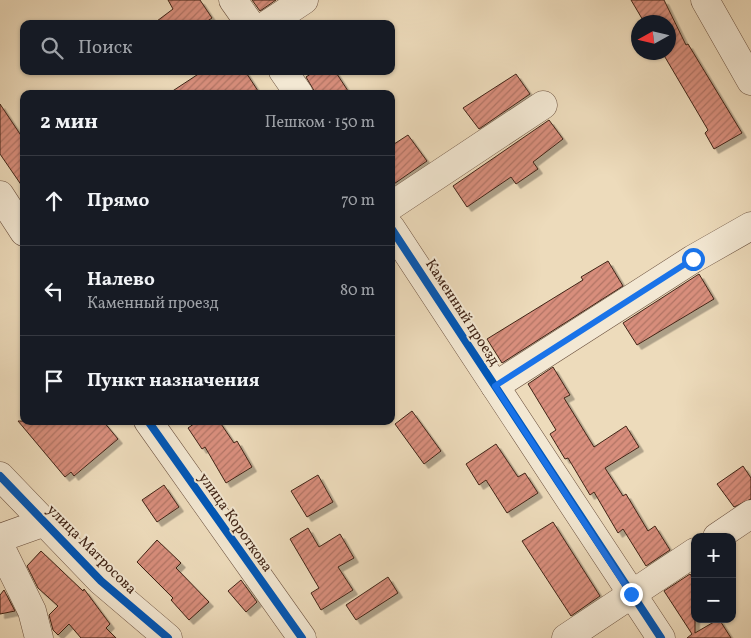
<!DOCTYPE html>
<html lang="ru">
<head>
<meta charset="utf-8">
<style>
  :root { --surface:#171b24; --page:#242831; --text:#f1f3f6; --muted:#9ea1a6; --line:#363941 }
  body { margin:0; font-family:Vollkorn,serif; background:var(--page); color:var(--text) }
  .controls { position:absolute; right:15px; bottom:15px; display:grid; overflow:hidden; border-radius:10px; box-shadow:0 1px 4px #0004 }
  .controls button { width:45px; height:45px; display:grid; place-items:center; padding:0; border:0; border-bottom:1px solid var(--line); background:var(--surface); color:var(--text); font:25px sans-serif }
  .compass { position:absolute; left:631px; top:15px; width:45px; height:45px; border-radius:50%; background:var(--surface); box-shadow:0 1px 4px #0004; rotate:262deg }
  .stop { position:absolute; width:15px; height:15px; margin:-11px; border:4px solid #1a73e8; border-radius:50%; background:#fff }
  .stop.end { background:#1a73e8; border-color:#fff; box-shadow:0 1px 5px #0008 }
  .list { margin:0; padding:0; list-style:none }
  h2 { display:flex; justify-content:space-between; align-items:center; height:65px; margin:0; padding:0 20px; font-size:21px }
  h2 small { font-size:16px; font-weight:400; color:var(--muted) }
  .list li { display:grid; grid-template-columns:32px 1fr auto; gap:15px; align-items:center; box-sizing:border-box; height:90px; padding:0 20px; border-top:1px solid var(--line) }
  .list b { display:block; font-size:19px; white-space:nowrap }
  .list p { margin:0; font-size:16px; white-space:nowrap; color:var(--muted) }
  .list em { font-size:16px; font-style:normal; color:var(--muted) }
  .icon { flex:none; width:28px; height:28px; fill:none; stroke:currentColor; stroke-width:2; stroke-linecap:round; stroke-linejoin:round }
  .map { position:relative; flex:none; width:751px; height:638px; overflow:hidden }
  .search { position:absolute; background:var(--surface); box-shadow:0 1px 4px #0004; left:20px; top:20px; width:375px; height:55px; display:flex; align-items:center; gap:12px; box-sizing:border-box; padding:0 18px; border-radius:10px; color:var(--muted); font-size:19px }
  .panel { position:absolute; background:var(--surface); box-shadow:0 1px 4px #0004; left:20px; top:90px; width:375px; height:335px; border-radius:10px }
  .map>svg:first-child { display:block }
  .building { fill:url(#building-hatch); stroke:#412517; filter:url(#shadow) }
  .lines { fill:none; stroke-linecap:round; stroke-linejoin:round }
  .minor-casing { stroke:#6c5240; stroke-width:29 }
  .minor { stroke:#f3e8d3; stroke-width:28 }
  .cycleway-casing { stroke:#f3e8d3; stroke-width:11 }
  .cycleway { stroke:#0057b8; stroke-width:8 }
  .route { stroke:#1a73e8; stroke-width:6 }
  .labels { text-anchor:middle; stroke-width:4; stroke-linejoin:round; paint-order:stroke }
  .street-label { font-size:15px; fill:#412517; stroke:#f3e8d3 }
</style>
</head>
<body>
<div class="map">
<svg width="751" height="638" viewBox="0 0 751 638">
  <defs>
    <pattern id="building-hatch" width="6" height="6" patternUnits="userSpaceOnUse" patternTransform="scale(1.25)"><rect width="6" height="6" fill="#d88e7c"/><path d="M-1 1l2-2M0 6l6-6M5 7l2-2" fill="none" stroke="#b17465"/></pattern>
    <filter id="shadow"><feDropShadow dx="4.5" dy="4.5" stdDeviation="0" flood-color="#0004"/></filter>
  </defs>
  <rect width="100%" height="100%" fill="#eddbbb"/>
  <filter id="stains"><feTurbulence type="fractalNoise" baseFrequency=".004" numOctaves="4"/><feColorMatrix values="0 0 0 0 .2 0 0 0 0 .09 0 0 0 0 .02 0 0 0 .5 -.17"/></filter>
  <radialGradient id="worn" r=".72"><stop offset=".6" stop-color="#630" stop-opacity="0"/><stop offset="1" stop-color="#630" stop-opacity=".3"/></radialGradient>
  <g class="building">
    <path d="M 168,0 L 200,0 L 212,18 L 203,24 L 153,24 L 173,9 Z"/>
    <path d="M 252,0 L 276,0 L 260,11 Z"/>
    <path d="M 631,0 L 664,0 L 686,45 L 688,44 L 742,133 L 714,149 L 705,133 L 708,130 L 662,52 L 668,52 L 668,22 L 644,22 Z"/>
    <path d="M 203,71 L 245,71 L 260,94 L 168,94 Z"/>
    <path d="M 315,71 L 335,71 L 350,94 L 316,94 L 306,77 Z"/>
    <path d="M 516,74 L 530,94 L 479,129 L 463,108 Z"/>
    <path d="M 0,104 L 24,140 L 24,189 L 0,154 Z"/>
    <path d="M 549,120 L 563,139 L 533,162 L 538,169 L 516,184 L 511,177 L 467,207 L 453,186 Z"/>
    <path d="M 408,135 L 427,161 L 391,186 L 391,146 Z"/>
    <path d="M 608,261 L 623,286 L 502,363 L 487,339 L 583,280 L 581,277 Z"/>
    <path d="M 699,274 L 714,299 L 637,345 L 623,323 Z"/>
    <path d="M 553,367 L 570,395 L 564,398 L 594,447 L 626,426 L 639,447 L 605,468 L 623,496 L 626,494 L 648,531 L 655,526 L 670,550 L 646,566 L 623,529 L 618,533 L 594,492 L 590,495 L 568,458 L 565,459 L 550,434 L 556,430 L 528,384 Z"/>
    <path d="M 412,411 L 441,451 L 424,464 L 395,424 Z"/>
    <path d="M 18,421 L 103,421 L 118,439 L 74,476 L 71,472 L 65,477 Z"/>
    <path d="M 198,421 L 219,421 L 234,443 L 237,441 L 252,467 L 226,483 L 205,447 L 202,449 L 188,428 Z"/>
    <path d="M 496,444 L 518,477 L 525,473 L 538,493 L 507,513 L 486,480 L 479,485 L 466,464 Z"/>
    <path d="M 743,466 L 751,478 L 751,499 L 734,507 L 717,484 Z"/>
    <path d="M 318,475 L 333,502 L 307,517 L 291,491 Z"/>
    <path d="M 164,485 L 179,507 L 157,522 L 142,500 Z"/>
    <path d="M 553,522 L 600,596 L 571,616 L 522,541 Z"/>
    <path d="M 308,528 L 319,547 L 340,534 L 354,558 L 338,567 L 353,590 L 321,610 L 311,593 L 319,588 L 290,539 Z"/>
    <path d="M 157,540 L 181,563 L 176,568 L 209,602 L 189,620 L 171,600 L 173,598 L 137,562 Z"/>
    <path d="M 41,551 L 83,591 L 84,589 L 110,624 L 106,628 L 116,638 L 81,638 L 69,624 L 58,635 L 53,630 L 49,615 L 58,606 L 38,588 L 27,566 Z"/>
    <path d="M 690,574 L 695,581 L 695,633 L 719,619 L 731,638 L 687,638 L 692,634 L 664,591 Z"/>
    <path d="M 388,577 L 398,593 L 356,620 L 346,605 Z"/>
    <path d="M 241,580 L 257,602 L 246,612 L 228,591 Z"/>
    <path d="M 4,590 L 15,611 L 0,614 L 0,595 Z"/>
  </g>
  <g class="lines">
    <g class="minor-casing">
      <g id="minor">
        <path d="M 233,0 L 250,24"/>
        <path d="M 705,0 L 751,81"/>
        <path d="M 268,24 L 304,0"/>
        <path d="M 283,71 L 299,94"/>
        <path d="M 0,195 L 24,232"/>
        <path d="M 391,206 L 543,105"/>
        <path d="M 391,228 L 661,638"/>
        <path d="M 495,386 L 693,259 L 751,226"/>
        <path d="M 148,421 L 302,638"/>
        <path d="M 0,476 L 101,581 L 168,638"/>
        <path d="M 717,537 L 751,514"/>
        <path d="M 0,538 L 45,522"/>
        <path d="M 0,546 L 32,611 L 39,638"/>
        <path d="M 566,638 L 695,552"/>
      </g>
    </g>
    <use href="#minor" class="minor"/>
    <g class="cycleway-casing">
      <g id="cycleway">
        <path d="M 391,228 L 661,638"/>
        <path d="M 148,421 L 302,638"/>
        <path d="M 0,476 L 101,581 L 168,638"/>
      </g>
    </g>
    <use href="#cycleway" class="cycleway"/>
  </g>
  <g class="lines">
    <path class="route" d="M 631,594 L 495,386 L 693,259"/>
  </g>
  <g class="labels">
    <g class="street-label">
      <text transform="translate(463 312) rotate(57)" y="5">Каменный проезд</text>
      <text transform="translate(236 522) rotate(55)" y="5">улица Короткова</text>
      <text transform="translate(92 549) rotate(45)" y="5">улица Матросова</text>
    </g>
  </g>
  <rect width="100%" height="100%" filter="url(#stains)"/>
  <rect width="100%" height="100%" fill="url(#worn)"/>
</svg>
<div class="controls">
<button>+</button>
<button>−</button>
</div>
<svg class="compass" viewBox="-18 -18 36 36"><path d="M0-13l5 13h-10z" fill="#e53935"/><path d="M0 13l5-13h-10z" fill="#9ea1a6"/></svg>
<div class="stop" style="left:693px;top:259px"></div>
<div class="stop end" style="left:631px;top:594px"></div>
<div class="search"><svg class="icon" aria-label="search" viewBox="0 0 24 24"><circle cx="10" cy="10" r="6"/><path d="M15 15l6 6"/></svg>Поиск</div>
<section class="panel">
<h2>2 мин<small>Пешком · 150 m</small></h2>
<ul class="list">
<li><svg class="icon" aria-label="ahead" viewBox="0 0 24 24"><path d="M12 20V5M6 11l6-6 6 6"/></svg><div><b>Прямо</b></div><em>70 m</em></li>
<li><svg class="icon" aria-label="left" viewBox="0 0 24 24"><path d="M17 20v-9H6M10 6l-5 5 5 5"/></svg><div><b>Налево</b><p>Каменный проезд</p></div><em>80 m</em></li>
<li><svg class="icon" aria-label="arrive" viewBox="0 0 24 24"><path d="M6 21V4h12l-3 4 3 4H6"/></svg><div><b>Пункт назначения</b></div></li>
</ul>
</section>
</div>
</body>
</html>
